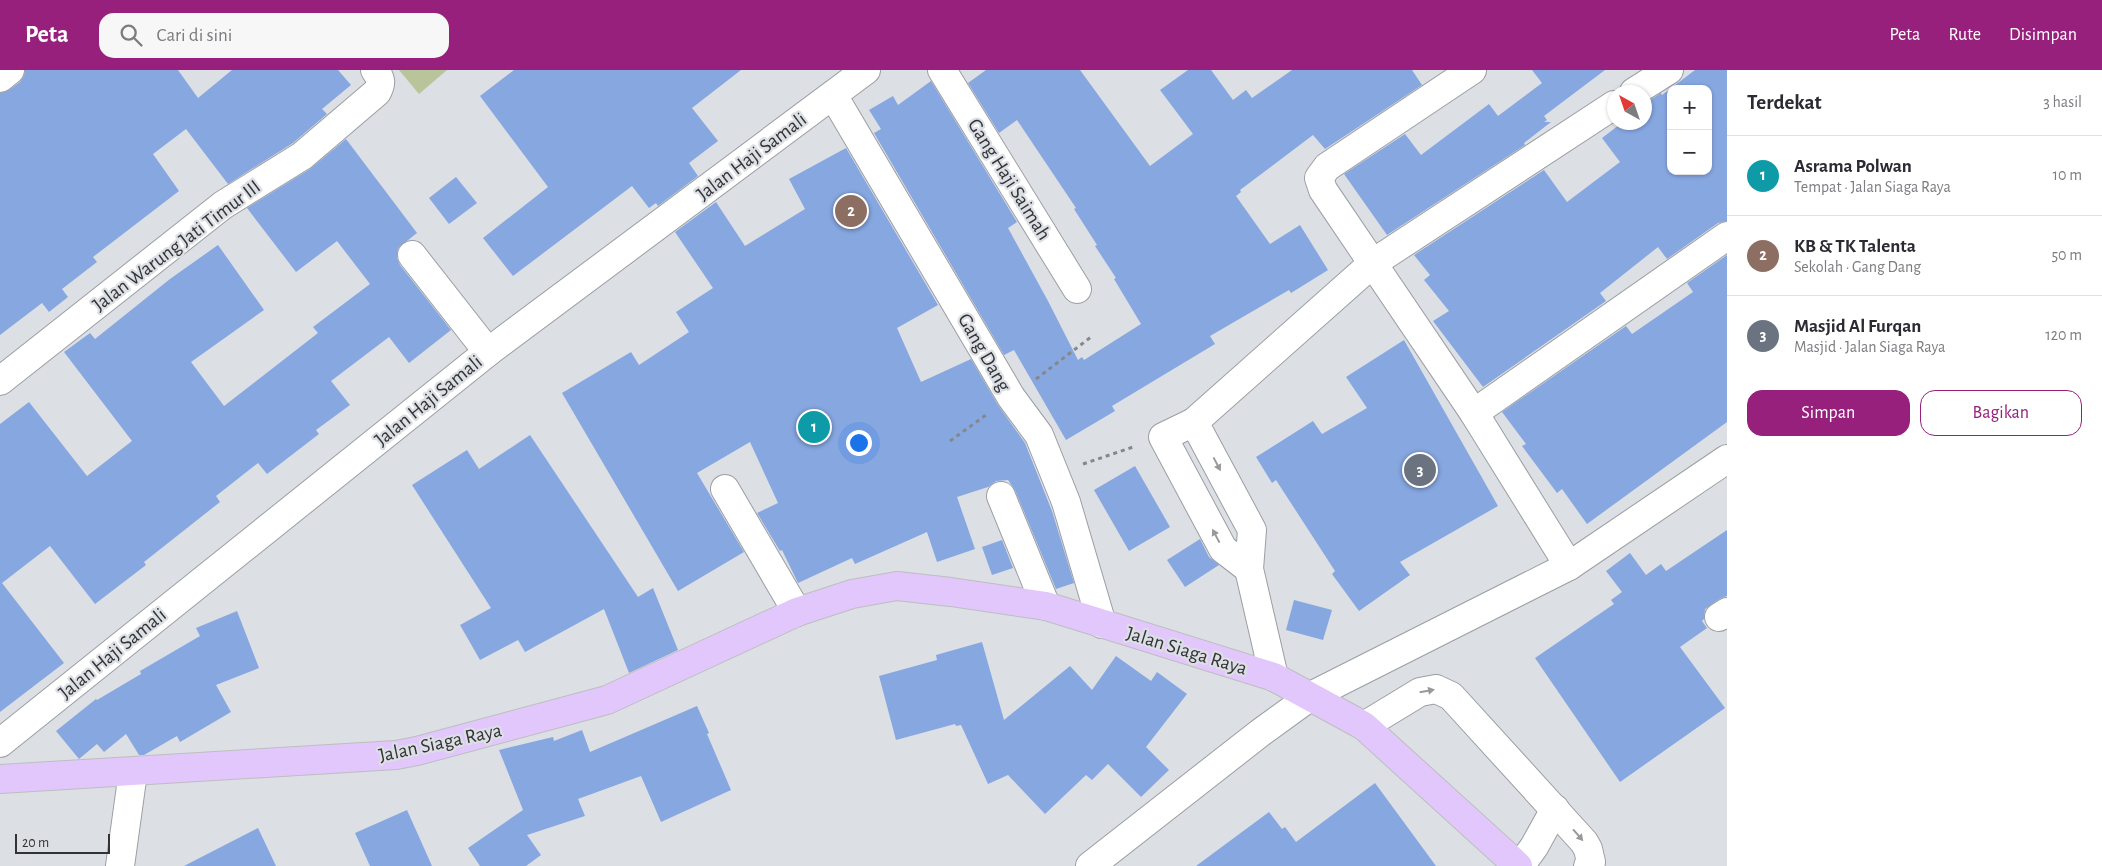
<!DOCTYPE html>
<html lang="id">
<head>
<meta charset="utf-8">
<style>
  :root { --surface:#fff; --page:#f7f7f7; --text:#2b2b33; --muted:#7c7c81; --line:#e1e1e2; --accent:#96207c }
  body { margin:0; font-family:"Alegreya Sans",sans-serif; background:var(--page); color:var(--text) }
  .controls { position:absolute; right:15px; top:15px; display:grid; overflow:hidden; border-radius:10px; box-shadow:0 1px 4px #0004 }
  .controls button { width:45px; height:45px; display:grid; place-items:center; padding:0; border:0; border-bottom:1px solid var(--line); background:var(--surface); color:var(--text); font:25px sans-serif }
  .compass { position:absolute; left:1607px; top:15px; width:45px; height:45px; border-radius:50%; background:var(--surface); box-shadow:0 1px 4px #0004; rotate:320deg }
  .scale { position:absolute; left:15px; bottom:12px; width:95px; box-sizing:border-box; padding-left:5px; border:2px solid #323335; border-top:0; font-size:14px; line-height:18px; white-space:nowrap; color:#323335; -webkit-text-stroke:4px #dcdfe4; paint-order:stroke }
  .you { position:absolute; left:858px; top:372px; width:18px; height:18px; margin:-12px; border:4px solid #fff; border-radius:50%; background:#1a73e8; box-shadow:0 0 0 8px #1a73e833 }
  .badge { display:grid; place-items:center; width:32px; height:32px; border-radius:50%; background:var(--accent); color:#fff; font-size:16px; font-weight:700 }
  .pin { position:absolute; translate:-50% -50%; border:2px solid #fff; box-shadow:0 1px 5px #0006 }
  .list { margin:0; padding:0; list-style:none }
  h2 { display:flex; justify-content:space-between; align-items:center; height:65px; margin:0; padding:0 20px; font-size:21px }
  h2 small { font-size:16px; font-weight:400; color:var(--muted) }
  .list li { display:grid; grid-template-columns:32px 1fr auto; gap:15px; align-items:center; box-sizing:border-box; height:80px; padding:0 20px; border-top:1px solid var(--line) }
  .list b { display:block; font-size:19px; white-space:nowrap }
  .list p { margin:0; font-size:16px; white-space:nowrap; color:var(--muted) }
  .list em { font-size:16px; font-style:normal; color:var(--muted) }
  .actions { display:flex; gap:10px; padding:15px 20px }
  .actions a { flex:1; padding:11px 0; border:1px solid var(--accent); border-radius:15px; text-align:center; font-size:18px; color:var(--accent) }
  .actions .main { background:var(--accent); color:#fff }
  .icon { flex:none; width:28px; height:28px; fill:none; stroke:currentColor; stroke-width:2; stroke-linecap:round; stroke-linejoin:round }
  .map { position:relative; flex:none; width:1727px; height:796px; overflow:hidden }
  header { display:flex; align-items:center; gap:30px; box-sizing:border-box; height:70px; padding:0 25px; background:var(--accent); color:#fff }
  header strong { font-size:24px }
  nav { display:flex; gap:28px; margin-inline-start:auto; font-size:18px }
  .search { width:350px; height:45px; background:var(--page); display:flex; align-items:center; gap:12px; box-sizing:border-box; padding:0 18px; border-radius:15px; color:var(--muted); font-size:19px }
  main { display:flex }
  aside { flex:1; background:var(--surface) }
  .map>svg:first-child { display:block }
  .green { fill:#b9c49a }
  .building { fill:#87a7e1; fill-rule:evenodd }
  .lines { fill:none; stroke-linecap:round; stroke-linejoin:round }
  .minor-casing { stroke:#9b9ea3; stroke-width:30 }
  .major-casing { stroke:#bdbebe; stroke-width:30 }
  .path { stroke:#85878b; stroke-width:3; stroke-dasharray:4 4; stroke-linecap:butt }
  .minor { stroke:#fff; stroke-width:28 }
  .major { stroke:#e2c7fd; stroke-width:28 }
  .oneway { fill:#98999a }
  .labels { text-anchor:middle; stroke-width:4.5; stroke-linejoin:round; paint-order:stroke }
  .street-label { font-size:20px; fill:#323335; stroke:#dcdfe4 }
</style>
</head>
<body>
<header>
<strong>Peta</strong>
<div class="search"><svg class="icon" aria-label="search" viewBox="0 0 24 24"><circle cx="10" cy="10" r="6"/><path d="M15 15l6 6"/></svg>Cari di sini</div>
<nav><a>Peta</a><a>Rute</a><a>Disimpan</a></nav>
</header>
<main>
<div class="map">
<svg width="1727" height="796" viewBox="0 0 1727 796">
  <rect width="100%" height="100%" fill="#dcdfe4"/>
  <path class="green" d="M 399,0 L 447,0 L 419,24 Z"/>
  <g class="building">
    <path d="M 25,0 L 178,0 L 198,28 L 232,0 L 338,0 L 351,15 L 322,39 L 327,44 L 293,73 L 228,114 L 186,59 L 153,84 L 179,121 L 93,187 L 97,192 L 62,219 L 68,227 L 49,242 L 42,233 L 0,265 L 0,23 L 9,20 L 20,12 L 24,6 Z"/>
    <path d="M 514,0 L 741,0 L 692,38 L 718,71 L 689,93 L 698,106 L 658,136 L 656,133 L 649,138 L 632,116 L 513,206 L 483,168 L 548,117 L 480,26 Z"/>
    <path d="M 986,0 L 1080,0 L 1150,96 L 1193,64 L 1160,20 L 1188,0 L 1211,0 L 1233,30 L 1246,20 L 1252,28 L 1292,0 L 1412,0 L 1422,15 L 1325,79 L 1313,65 L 1240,120 L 1241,122 L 1236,126 L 1270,174 L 1300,155 L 1328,200 L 1291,223 L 1289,220 L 1210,266 L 1215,274 L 1112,336 L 1115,341 L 1066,370 L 1014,280 L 1004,285 L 874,63 L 881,59 L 869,40 L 893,26 L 898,35 L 931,11 L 1017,152 L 1008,158 L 1048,231 L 1078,290 L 1082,287 L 1084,290 L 1141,254 L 1114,209 L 1116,208 L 1095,176 L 1097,175 L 1074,139 L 1076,138 L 1017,50 L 999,63 L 968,13 Z"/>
    <path d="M 1532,0 L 1605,0 L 1544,46 L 1547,50 L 1544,52 L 1551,52 L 1524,73 L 1525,75 L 1387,165 L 1344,104 L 1405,64 L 1421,85 L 1489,34 L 1498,46 L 1542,13 Z"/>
    <path d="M 1695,0 L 1727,0 L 1727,151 L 1718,153 L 1667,189 L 1658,177 L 1600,223 L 1606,231 L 1483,317 L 1433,251 L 1449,241 L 1424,210 L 1430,205 L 1414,185 L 1544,100 L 1567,132 L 1620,92 L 1602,68 L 1623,52 L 1644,52 L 1644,34 L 1661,23 L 1662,25 ZM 1671,19 L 1708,19 L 1708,101 L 1671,101 Z"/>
    <path d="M 346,69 L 417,163 L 398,178 L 397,188 L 400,195 L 451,260 L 409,293 L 389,267 L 331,311 L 350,335 L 316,360 L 319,364 L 267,404 L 258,393 L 216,426 L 220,432 L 144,492 L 146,495 L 95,534 L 50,476 L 2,513 L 64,593 L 0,642 L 0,354 L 29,332 L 87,406 L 132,371 L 64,282 L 90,263 L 95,269 L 170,209 L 218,175 L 264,240 L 191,292 L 224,336 L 318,263 L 313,257 L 370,214 L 337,171 L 296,202 L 247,138 L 310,99 Z"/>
    <path d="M 846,78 L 938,235 L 897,258 L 921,312 L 971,289 L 998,335 L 1025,373 L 1052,441 L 1074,513 L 1056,519 L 1015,420 L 1008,410 L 996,411 L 988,417 L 957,427 L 975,479 L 937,492 L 927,462 L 855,494 L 852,488 L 798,513 L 782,480 L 780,481 L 757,443 L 778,433 L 750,372 L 697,403 L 744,482 L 678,521 L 562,323 L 631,282 L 639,295 L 689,262 L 676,242 L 713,218 L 675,162 L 716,132 L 745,176 L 805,139 L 789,109 Z"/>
    <path d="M 456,107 L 477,133 L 449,154 L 429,128 Z"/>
    <path d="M 1727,185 L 1727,352 L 1587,454 L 1562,419 L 1557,423 L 1522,376 L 1526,374 L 1502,342 L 1626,256 L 1632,264 L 1693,222 L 1687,213 Z"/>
    <path d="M 1404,270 L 1498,436 L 1400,492 L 1410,505 L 1359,541 L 1332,504 L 1335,501 L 1276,410 L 1272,413 L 1256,387 L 1313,351 L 1322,364 L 1367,338 L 1346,307 Z"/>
    <path d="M 530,365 L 638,527 L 653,518 L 678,580 L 629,603 L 604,539 L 525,582 L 518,570 L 480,590 L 460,555 L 491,538 L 412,415 L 467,380 L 479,399 Z"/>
    <path d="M 1135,396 L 1170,457 L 1129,481 L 1094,420 Z"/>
    <path d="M 1727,460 L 1727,526 L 1719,529 L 1705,539 L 1704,549 L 1702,551 L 1707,558 L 1680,577 L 1725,638 L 1620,712 L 1535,588 L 1614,534 L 1611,530 L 1622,522 L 1606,501 L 1630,483 L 1646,505 L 1661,494 L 1666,501 Z"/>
    <path d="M 1200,469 L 1209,487 L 1219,495 L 1185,517 L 1167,490 Z"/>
    <path d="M 1002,470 L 1013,498 L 992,505 L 982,477 Z"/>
    <path d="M 1294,530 L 1332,540 L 1323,570 L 1286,560 Z"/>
    <path d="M 237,541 L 259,598 L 216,615 L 231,642 L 180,672 L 177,666 L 144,685 L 139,685 L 126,664 L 104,682 L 97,674 L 79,689 L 56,661 L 96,629 L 97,630 L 141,604 L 140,601 L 200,566 L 196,558 Z"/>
    <path d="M 982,572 L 1004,650 L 1070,596 L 1092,620 L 1116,586 L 1151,611 L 1157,602 L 1187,624 L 1146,677 L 1169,700 L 1141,727 L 1108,694 L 1092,710 L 1086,705 L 1045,744 L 1008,705 L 988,714 L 961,655 L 956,656 L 955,654 L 896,670 L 879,606 L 937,590 L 936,585 Z"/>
    <path d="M 697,636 L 709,663 L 707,664 L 731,720 L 661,752 L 641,706 L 578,729 L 585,746 L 527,765 L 541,785 L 526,796 L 480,796 L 468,778 L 523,740 L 499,680 L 553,667 L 554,671 L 582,660 L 590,682 Z"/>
    <path d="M 1375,713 L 1436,796 L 1196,796 L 1269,742 L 1282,759 L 1285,757 L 1296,772 Z"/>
    <path d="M 407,740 L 432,796 L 370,796 L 355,763 Z"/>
    <path d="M 258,758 L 276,796 L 184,796 Z"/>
  </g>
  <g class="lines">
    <g class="minor-casing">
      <g id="minor">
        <path d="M 942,0 L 1077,219"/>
        <path d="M 1472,0 L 1327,97 L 1319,108 L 1323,120 L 1474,343 L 1569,496"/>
        <path d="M 0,8 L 10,0"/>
        <path d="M 1634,22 L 1669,0"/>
        <path d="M 833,25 L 1011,327 L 1039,365 L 1066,432 L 1102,554"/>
        <path d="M 412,185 L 488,282"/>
        <path d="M 0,311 L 223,135 L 302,86 L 377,22 C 382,13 381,9 375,0"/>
        <path d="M 1474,343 L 1727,166"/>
        <path d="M 1194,352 L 1252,460 L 1249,499 L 1274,607"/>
        <path d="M 725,419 L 797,542"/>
        <path d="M 1001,426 L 1046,536"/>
        <path d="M 1249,499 L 1223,479 L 1163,367 L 1194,352 L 1373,193 L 1614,35"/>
        <path d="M 1719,547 L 1727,542"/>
        <path d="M 1364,656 L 1420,622 L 1436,619 L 1451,626 L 1584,772 L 1588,779 L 1591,792 L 1588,796"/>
        <path d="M 0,673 L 488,282 L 866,0"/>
        <path d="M 120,796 L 133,702"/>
        <path d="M 1090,796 L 1260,663 L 1311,626 L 1569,496 L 1727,389"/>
        <path d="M 1520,796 L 1534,777 L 1555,739"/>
      </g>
    </g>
    <g class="major-casing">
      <path id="major" d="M 0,709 L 396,685 L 417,681 L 607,630 L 797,542 L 852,524 L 897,516 L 951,522 L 1046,536 L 1274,607 L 1364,656 L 1518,796"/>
    </g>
    <g class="path">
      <path d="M 1036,309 L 1091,267"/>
      <path d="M 950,371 L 986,345"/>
      <path d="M 1083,394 L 1136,376"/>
    </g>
    <use href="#minor" class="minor"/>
    <use href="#major" class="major"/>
  </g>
  <defs><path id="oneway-solid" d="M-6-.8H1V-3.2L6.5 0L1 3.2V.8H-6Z" transform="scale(1.25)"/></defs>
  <g class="oneway">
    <use href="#oneway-solid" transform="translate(1217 394) rotate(62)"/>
    <use href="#oneway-solid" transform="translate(1216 466) rotate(-118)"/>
    <use href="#oneway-solid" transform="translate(1427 621) rotate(-10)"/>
    <use href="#oneway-solid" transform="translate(1578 765) rotate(49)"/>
  </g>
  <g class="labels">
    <g class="street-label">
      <text transform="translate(751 86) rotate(-37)" y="7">Jalan Haji Samali</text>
      <text transform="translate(1010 109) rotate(58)" y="7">Gang Haji Saimah</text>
      <text transform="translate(176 175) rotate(-37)" y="7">Jalan Warung Jati Timur III</text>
      <text transform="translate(985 282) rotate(60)" y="7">Gang Dang</text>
      <text transform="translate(428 330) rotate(-39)" y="7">Jalan Haji Samali</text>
      <text transform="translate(1187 580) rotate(17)" y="7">Jalan Siaga Raya</text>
      <text transform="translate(112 583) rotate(-39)" y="7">Jalan Haji Samali</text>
      <text transform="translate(440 672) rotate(-12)" y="7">Jalan Siaga Raya</text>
    </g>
  </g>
</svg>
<div class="controls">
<button>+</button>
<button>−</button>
</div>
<svg class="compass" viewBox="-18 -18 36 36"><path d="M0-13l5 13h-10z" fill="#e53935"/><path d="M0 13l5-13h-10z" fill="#7c7c81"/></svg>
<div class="scale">20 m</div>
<div class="you"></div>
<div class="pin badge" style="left:814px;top:357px;background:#0f9aa8">1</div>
<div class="pin badge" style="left:851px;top:141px;background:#8d6e63">2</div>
<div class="pin badge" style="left:1420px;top:400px;background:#6b7280">3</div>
</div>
<aside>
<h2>Terdekat<small>3 hasil</small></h2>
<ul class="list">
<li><span class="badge" style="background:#0f9aa8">1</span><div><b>Asrama Polwan</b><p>Tempat · Jalan Siaga Raya</p></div><em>10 m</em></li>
<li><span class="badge" style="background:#8d6e63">2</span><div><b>KB &amp; TK Talenta</b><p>Sekolah · Gang Dang</p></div><em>50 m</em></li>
<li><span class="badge" style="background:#6b7280">3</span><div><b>Masjid Al Furqan</b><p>Masjid · Jalan Siaga Raya</p></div><em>120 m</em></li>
</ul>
<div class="actions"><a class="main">Simpan</a><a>Bagikan</a></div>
</aside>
</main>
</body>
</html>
